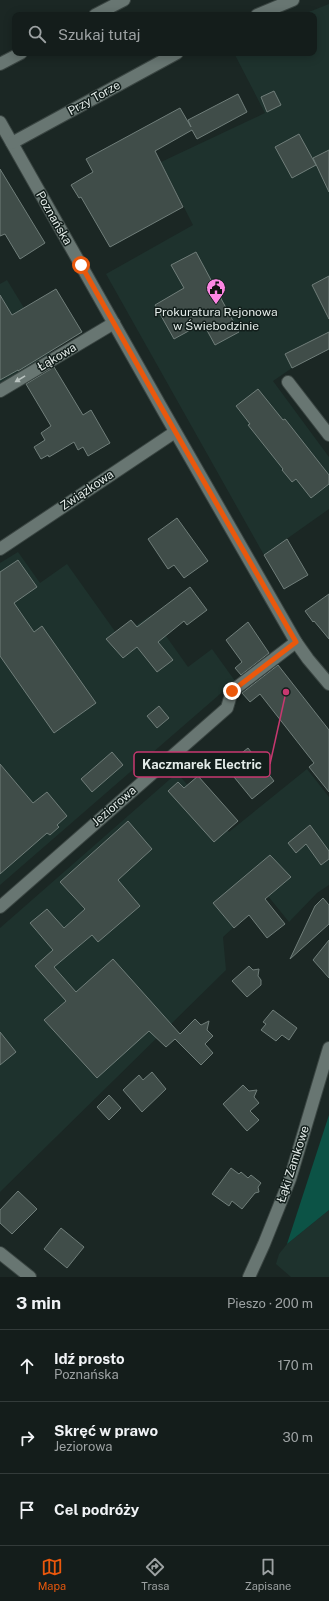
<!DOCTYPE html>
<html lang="pl">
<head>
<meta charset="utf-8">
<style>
  :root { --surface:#141d1b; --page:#1d2624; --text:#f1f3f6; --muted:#9da2a3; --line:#333b3a; --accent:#ea580c }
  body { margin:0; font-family:"Public Sans",sans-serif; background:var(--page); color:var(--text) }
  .stop { position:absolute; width:12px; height:12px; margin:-9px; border:3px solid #ea580c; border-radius:50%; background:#fff }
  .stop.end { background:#ea580c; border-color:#fff; box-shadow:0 1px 4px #0008 }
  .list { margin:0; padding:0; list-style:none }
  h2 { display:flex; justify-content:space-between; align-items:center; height:52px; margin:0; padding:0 16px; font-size:17px }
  h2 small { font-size:13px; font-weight:400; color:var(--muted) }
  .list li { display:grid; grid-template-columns:26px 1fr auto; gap:12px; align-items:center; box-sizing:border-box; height:72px; padding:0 16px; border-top:1px solid var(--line) }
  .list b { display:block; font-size:15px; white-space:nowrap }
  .list p { margin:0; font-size:13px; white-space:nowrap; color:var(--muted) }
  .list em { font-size:13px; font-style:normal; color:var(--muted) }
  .icon { flex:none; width:22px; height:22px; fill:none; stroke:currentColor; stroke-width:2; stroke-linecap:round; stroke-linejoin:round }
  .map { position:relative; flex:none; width:329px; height:1277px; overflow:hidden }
  .search { position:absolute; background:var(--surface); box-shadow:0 2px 10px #0003; left:12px; right:12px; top:12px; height:44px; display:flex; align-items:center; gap:10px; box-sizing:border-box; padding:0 14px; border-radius:8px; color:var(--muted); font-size:15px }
  .sheet { height:268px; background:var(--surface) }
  nav { display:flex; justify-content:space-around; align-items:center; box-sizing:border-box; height:56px; border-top:1px solid var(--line); background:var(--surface); font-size:11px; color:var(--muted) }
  nav a { display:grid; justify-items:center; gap:2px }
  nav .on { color:var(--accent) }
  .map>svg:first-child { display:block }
  .built { fill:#1e322d }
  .green { fill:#0c5346 }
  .building { fill:#404d49; stroke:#707e7a }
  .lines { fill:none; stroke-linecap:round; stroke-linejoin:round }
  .minor-casing { stroke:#3a4542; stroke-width:14 }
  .minor { stroke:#687672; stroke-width:12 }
  .oneway { fill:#b8c2bf }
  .route { stroke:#ea580c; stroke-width:5 }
  .labels { text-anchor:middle; stroke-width:3; stroke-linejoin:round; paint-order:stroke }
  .street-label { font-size:12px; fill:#e3ebe8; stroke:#121e1b }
  .poi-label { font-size:12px; fill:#e3ebe8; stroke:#121e1b }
  .leader { fill:none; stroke:#c73870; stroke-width:1.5 }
  .callout-dot { fill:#c73870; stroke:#121e1b; stroke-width:1.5 }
  .callout { fill:#121e1b; stroke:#c73870; stroke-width:1.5 }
  .callout-label { font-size:13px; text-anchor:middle; font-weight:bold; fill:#e3ebe8 }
</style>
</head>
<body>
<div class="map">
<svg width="329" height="1277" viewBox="0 0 329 1277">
  <rect width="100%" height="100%" fill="#1b2724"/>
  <g class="built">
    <path d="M 329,4 L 329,349 L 292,368 L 273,381 L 329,457 L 329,509 L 264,555 L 106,274 L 193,225 L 161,162 L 265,113 L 234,53 L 314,53 L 314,15 L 301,15 Z"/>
    <path d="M 7,280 L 52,354 L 0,385 L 0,284 Z"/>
    <path d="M 18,552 L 40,583 L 67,564 L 119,637 L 151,615 L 188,667 L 212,649 L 235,681 L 0,885 L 0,563 Z"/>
    <path d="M 307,769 L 329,797 L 329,885 L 317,893 L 289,922 L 268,896 L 223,937 L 226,970 L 0,1192 L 0,928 L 177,773 L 229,832 Z"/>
    <path d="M 329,1210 L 329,1277 L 291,1277 L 276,1264 L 279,1254 L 287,1244 Z"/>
  </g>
  <path class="green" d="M 329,1115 L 329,1210 L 287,1244 Z"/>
  <g class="building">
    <path d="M 274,91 L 281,105 L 267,112 L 261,97 Z"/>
    <path d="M 238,94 L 247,112 L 197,139 L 192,130 L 155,151 L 183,207 L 110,247 L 81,197 L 79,198 L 71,185 L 93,172 L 86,159 L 180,108 L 191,127 L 188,120 Z"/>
    <path d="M 299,134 L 316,165 L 292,178 L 275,147 Z"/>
    <path d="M 329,150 L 329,192 L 313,158 Z"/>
    <path d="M 0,169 L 45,243 L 20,259 L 5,234 L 0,236 Z"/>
    <path d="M 196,252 L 239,332 L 215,345 L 203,323 L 174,339 L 155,305 L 184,288 L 171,265 Z"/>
    <path d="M 329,276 L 329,319 L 312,285 Z"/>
    <path d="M 56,289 L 82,332 L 18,371 L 18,370 L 0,380 L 0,295 L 12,315 Z"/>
    <path d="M 329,332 L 329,349 L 292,368 L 285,354 Z"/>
    <path d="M 54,367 L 83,415 L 91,410 L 110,443 L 88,456 L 83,447 L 78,450 L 74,442 L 49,457 L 48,455 L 41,459 L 34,447 L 45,440 L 41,433 L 51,426 L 26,384 Z"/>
    <path d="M 258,389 L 283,420 L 285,419 L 329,475 L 329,484 L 311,498 L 296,479 L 292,482 L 282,470 L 283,469 L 248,425 L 250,424 L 236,406 Z"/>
    <path d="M 177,518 L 208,561 L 184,578 L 174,565 L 168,569 L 148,539 Z"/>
    <path d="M 287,539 L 308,575 L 284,589 L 264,555 Z"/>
    <path d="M 18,560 L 37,587 L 14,603 L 34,632 L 42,626 L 96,703 L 54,733 L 0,656 L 0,572 Z"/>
    <path d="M 190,587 L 207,610 L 187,625 L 184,621 L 158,642 L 173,660 L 157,672 L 137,647 L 123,658 L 106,639 L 131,620 L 137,627 Z"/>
    <path d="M 329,594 L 329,639 L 314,621 L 313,622 L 305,611 Z"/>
    <path d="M 248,622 L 269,653 L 241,675 L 235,668 L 242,662 L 226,640 Z"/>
    <path d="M 278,665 L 329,730 L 329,792 L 309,767 L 314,763 L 260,694 L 250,702 L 242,693 Z"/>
    <path d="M 159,706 L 169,718 L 157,728 L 147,716 Z"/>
    <path d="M 248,748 L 274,781 L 252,799 L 225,766 Z"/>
    <path d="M 112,752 L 123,765 L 92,792 L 81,779 Z"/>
    <path d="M 0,764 L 33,803 L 47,792 L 67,816 L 57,825 L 59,827 L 50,835 L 47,833 L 0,874 Z"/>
    <path d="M 198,776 L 238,821 L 214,842 L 168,791 L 178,782 L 184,788 Z"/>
    <path d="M 128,821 L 152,849 L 118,880 L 140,906 L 98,942 L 92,935 L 54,967 L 76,992 L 113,959 L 180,1034 L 195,1019 L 201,1025 L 209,1021 L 207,1030 L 213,1036 L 205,1044 L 213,1053 L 201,1065 L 175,1039 L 166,1047 L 149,1031 L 97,1078 L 44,1020 L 66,1001 L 35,966 L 53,950 L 30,923 L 47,909 L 64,928 L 85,909 L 60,882 Z"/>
    <path d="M 310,825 L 329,851 L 329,859 L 321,865 L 306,844 L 296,853 L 288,843 Z"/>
    <path d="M 270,855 L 291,877 L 265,899 L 285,924 L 267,938 L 249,915 L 234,928 L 213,903 Z"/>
    <path d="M 323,898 L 329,905 L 329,924 L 290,959 L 315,906 Z"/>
    <path d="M 329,940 L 329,978 L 313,960 Z"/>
    <path d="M 249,966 L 253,970 L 259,969 L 258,976 L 261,980 L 261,985 L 247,997 L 232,981 Z"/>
    <path d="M 273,1010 L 297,1028 L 289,1040 L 282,1035 L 276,1041 L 261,1030 L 266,1024 L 263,1022 Z"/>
    <path d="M 0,1032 L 16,1052 L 0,1065 Z"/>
    <path d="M 152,1072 L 166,1089 L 142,1112 L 123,1090 L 139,1075 L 143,1080 Z"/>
    <path d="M 243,1085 L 249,1091 L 257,1090 L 254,1097 L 259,1103 L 250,1111 L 259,1120 L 247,1131 L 223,1104 Z"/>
    <path d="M 109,1095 L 121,1108 L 109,1120 L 97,1107 Z"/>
    <path d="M 231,1168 L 239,1174 L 241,1172 L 248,1178 L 251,1175 L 261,1183 L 258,1187 L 259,1192 L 255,1193 L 242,1209 L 232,1201 L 229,1206 L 212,1194 Z"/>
    <path d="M 18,1191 L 37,1209 L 12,1234 L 0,1223 L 0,1210 Z"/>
    <path d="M 61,1228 L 84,1247 L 67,1268 L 44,1249 Z"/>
  </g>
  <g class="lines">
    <g class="minor-casing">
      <g id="minor">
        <path d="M 95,15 L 124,0"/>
        <path d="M 257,15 L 293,0"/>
        <path d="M 0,64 L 21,53"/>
        <path d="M 0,122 L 164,412 L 296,642 L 308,659 L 329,684"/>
        <path d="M 12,143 L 177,53"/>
        <path d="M 288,382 L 329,435"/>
        <path d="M 0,391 L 114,323"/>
        <path d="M 0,549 L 175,432"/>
        <path d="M 0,907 L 227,708 L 232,691 L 296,642"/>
        <path d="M 0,1253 L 30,1277"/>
        <path d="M 249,1277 L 264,1244 L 290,1179 L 329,1048"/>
      </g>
    </g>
    <use href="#minor" class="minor"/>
  </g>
  <defs><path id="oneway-solid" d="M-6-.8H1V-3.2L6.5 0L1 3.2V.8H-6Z"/></defs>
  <use class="oneway" href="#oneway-solid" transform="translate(20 379) rotate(149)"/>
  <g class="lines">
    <path class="route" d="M 81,265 L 164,412 L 296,642 L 232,691"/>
  </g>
  <defs>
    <g id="civic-pin" transform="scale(1)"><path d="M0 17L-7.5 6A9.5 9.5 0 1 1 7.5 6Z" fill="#fd86e3" stroke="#121e1b"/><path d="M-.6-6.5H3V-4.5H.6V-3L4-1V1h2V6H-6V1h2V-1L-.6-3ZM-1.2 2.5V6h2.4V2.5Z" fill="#111"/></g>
  </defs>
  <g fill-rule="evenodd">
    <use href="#civic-pin" x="216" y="288"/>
  </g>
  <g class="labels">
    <g class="street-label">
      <text transform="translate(94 98) rotate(-29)" y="4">Przy Torze</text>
      <text transform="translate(54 218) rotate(60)" y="4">Poznańska</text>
      <text transform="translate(57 357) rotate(-31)" y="4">Łąkowa</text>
      <text transform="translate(87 490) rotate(-34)" y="4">Związkowa</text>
      <text transform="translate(114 806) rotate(-41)" y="4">Jeziorowa</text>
      <text transform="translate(293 1164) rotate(-72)" y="4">Łąki Zamkowe</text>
    </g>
    <g class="poi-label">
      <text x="216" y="316">Prokuratura Rejonowa<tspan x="216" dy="14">w Świebodzinie</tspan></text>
    </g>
  </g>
  <path class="leader" d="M286 692L270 764"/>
  <circle class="callout-dot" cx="286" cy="692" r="4"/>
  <rect class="callout" x="134" y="752" width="136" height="25" rx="4"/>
  <g class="callout-label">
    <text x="202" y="769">Kaczmarek Electric</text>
  </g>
</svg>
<div class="stop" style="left:81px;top:265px"></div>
<div class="stop end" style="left:232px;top:691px"></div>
<div class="search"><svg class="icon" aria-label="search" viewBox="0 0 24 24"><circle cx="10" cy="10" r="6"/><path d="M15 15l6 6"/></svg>Szukaj tutaj</div>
</div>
<section class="sheet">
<h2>3 min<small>Pieszo · 200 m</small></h2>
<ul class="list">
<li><svg class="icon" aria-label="ahead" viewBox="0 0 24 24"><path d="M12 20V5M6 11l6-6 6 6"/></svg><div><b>Idź prosto</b><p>Poznańska</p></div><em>170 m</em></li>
<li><svg class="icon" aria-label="right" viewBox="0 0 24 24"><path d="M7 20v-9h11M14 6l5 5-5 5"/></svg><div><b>Skręć w prawo</b><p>Jeziorowa</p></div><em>30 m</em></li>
<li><svg class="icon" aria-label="arrive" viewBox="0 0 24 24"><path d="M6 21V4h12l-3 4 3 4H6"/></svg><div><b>Cel podróży</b></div></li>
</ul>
</section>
<nav>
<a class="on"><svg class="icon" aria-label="map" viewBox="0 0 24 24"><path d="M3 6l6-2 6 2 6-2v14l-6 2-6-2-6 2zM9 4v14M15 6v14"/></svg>Mapa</a>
<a><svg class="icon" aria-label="directions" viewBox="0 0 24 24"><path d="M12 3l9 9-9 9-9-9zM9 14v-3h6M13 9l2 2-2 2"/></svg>Trasa</a>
<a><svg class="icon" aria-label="saved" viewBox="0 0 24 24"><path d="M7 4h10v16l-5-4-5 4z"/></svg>Zapisane</a>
</nav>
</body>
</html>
